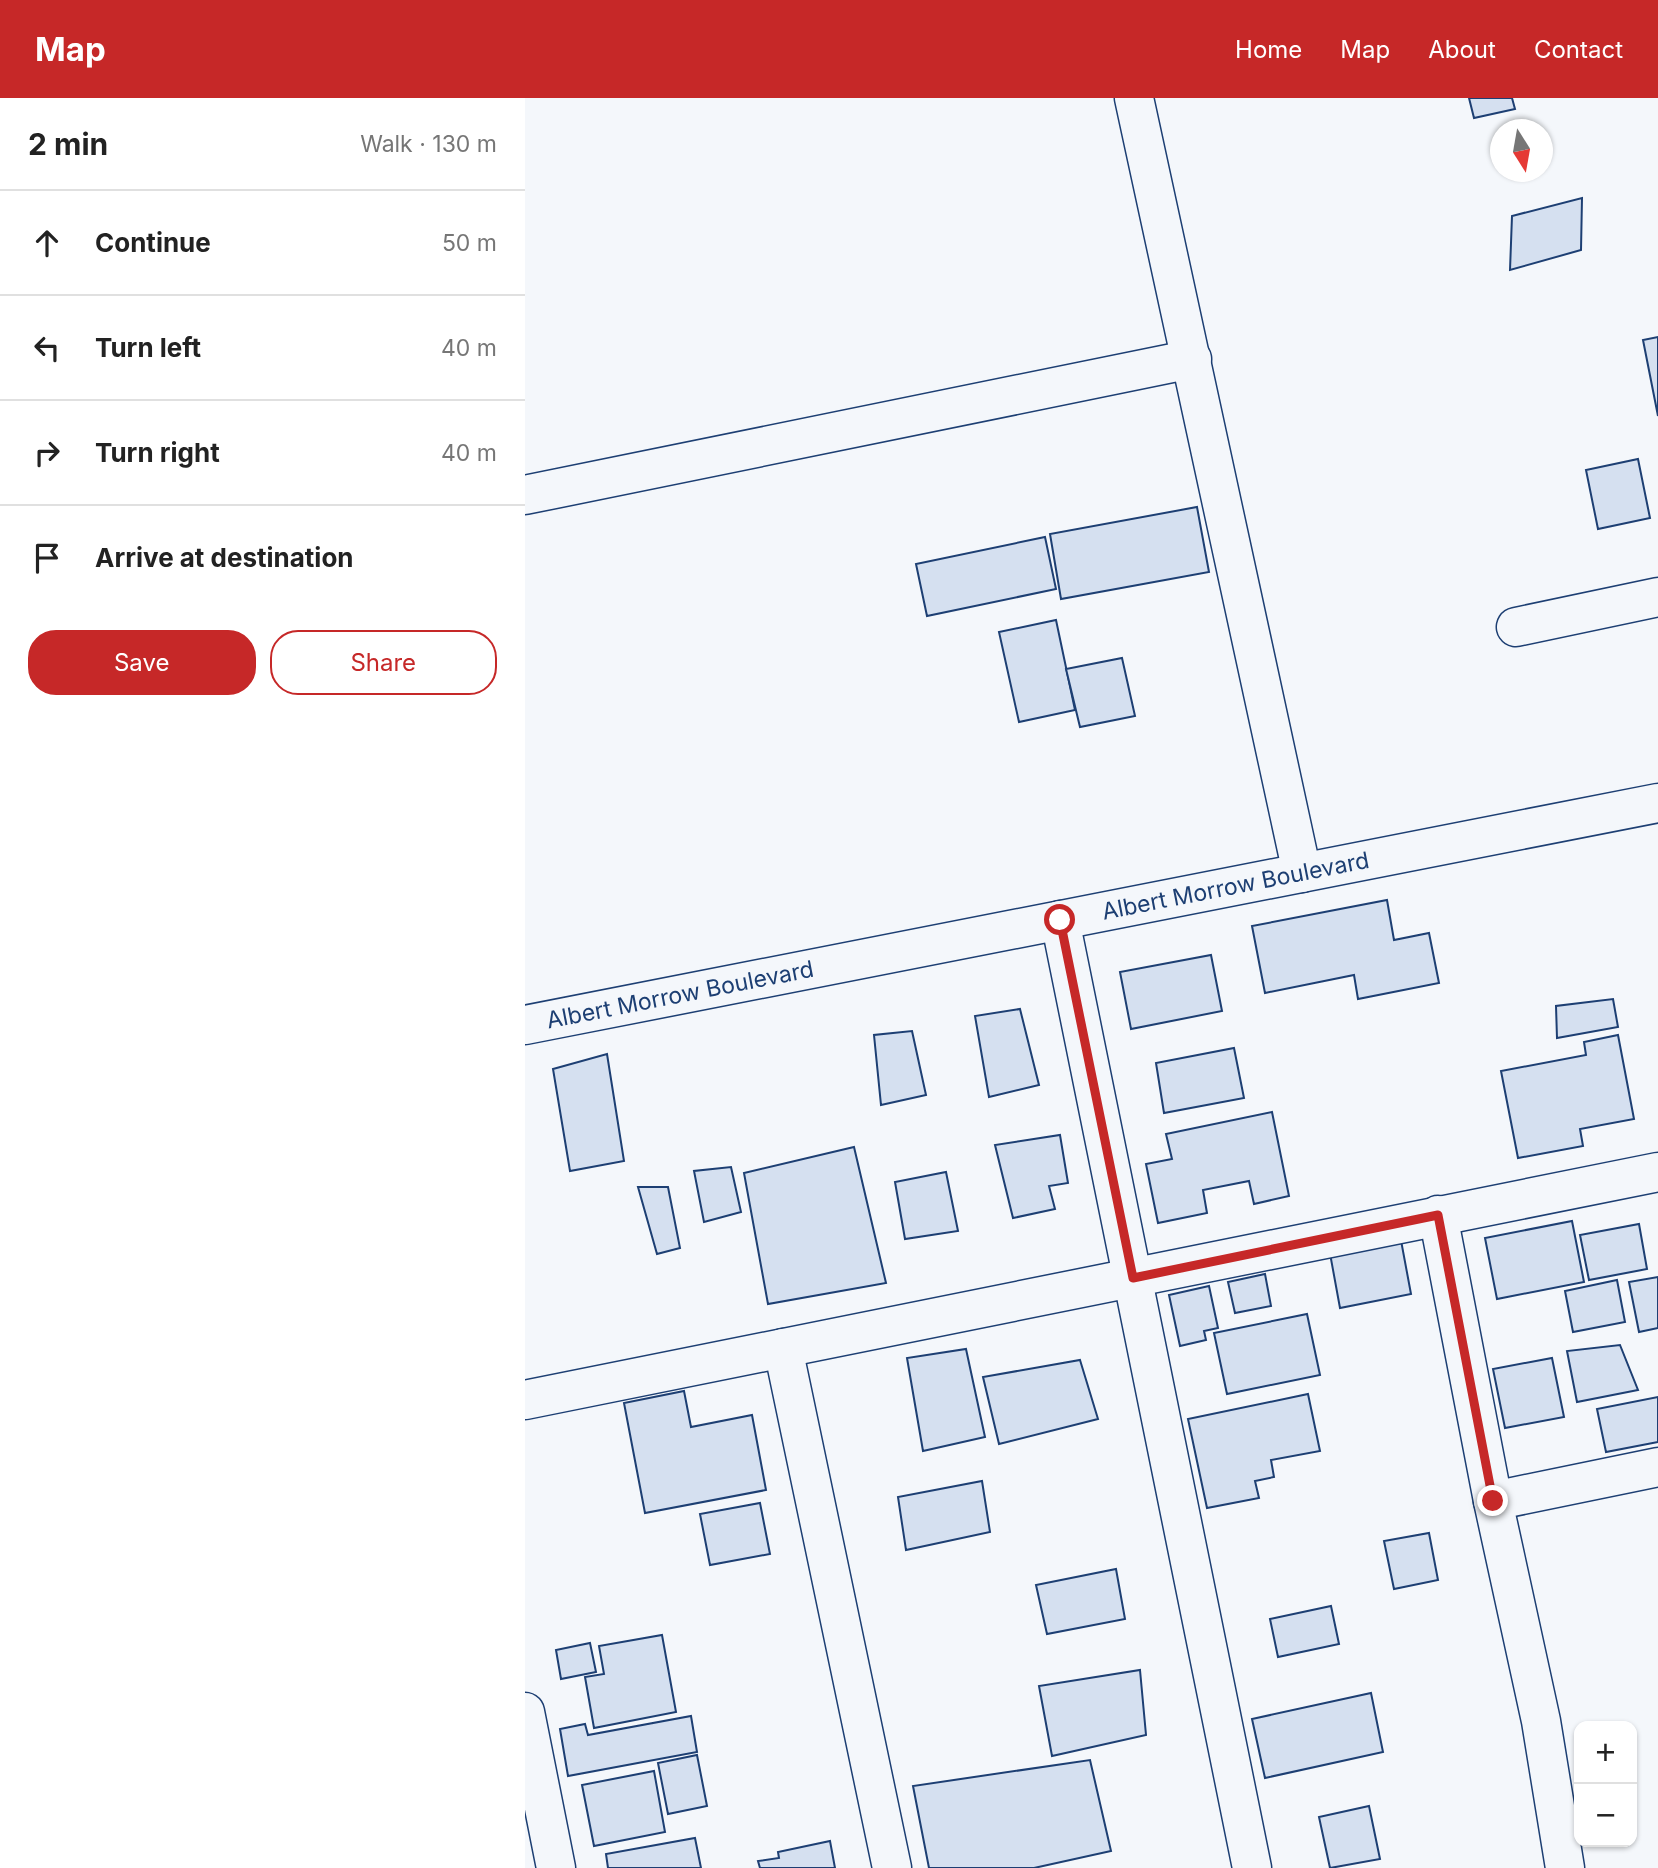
<!DOCTYPE html>
<html lang="en">
<head>
<meta charset="utf-8">
<style>
  :root { --surface:#fff; --page:#f6f6f6; --text:#222; --muted:#767676; --line:#e0e0e0; --accent:#c62828 }
  body { margin:0; font-family:Inter,sans-serif; background:var(--page); color:var(--text) }
  .controls { position:absolute; right:21px; bottom:21px; display:grid; overflow:hidden; border-radius:14px; box-shadow:0 2px 5px #0004 }
  .controls button { width:63px; height:63px; display:grid; place-items:center; padding:0; border:0; border-bottom:2px solid var(--line); background:var(--surface); color:var(--text); font:35px sans-serif }
  .compass { position:absolute; left:965px; top:21px; width:63px; height:63px; border-radius:50%; background:var(--surface); box-shadow:0 2px 5px #0004; rotate:169deg }
  .stop { position:absolute; width:21px; height:21px; margin:-16px; border:5px solid #c62828; border-radius:50%; background:#fff }
  .stop.end { background:#c62828; border-color:#fff; box-shadow:0 2px 7px #0008 }
  .list { margin:0; padding:0; list-style:none }
  h2 { display:flex; justify-content:space-between; align-items:center; height:91px; margin:0; padding:0 28px; font-size:30px }
  h2 small { font-size:23px; font-weight:400; color:var(--muted) }
  .list li { display:grid; grid-template-columns:46px 1fr auto; gap:21px; align-items:center; box-sizing:border-box; height:105px; padding:0 28px; border-top:2px solid var(--line) }
  .list b { display:block; font-size:26px; white-space:nowrap }
  .list em { font-size:23px; font-style:normal; color:var(--muted) }
  .actions { display:flex; gap:14px; padding:21px 28px }
  .actions a { flex:1; padding:16px 0; border:2px solid var(--accent); border-radius:28px; text-align:center; font-size:24px; color:var(--accent) }
  .actions .main { background:var(--accent); color:#fff }
  .icon { flex:none; width:38px; height:38px; fill:none; stroke:currentColor; stroke-width:2; stroke-linecap:round; stroke-linejoin:round }
  .map { position:relative; flex:none; width:1133px; height:1770px; overflow:hidden }
  header { display:flex; align-items:center; gap:42px; box-sizing:border-box; height:98px; padding:0 35px; background:var(--accent); color:#fff }
  header strong { font-size:33px }
  nav { display:flex; gap:38px; margin-inline-start:auto; font-size:24px }
  main { display:flex }
  aside { flex:1; background:var(--surface) }
  .map>svg:first-child { display:block }
  .building { fill:#d5e0f0; stroke:#1d3f73; stroke-width:2 }
  .lines { fill:none; stroke-linecap:round; stroke-linejoin:round }
  .minor-casing { stroke:#1d3f73; stroke-width:41 }
  .trunk-casing { stroke:#1d3f73; stroke-width:41 }
  .minor { stroke:#f4f7fb; stroke-width:38 }
  .trunk { stroke:#f4f7fb; stroke-width:38 }
  .route { stroke:#c62828; stroke-width:9 }
  .labels { text-anchor:middle; stroke-width:5; stroke-linejoin:round; paint-order:stroke }
  .street-label { font-size:23px; fill:#1d3f73; stroke:#f4f7fb }
</style>
</head>
<body>
<header>
<strong>Map</strong>
<nav><a>Home</a><a>Map</a><a>About</a><a>Contact</a></nav>
</header>
<main>
<aside>
<h2>2 min<small>Walk · 130 m</small></h2>
<ul class="list">
<li><svg class="icon" aria-label="ahead" viewBox="0 0 24 24"><path d="M12 20V5M6 11l6-6 6 6"/></svg><div><b>Continue</b></div><em>50 m</em></li>
<li><svg class="icon" aria-label="left" viewBox="0 0 24 24"><path d="M17 20v-9H6M10 6l-5 5 5 5"/></svg><div><b>Turn left</b></div><em>40 m</em></li>
<li><svg class="icon" aria-label="right" viewBox="0 0 24 24"><path d="M7 20v-9h11M14 6l5 5-5 5"/></svg><div><b>Turn right</b></div><em>40 m</em></li>
<li><svg class="icon" aria-label="arrive" viewBox="0 0 24 24"><path d="M6 21V4h12l-3 4 3 4H6"/></svg><div><b>Arrive at destination</b></div></li>
</ul>
<div class="actions"><a class="main">Save</a><a>Share</a></div>
</aside>
<div class="map">
<svg width="1133" height="1770" viewBox="0 0 1133 1770">
  <rect width="100%" height="100%" fill="#f4f7fb"/>
  <g class="building">
    <path d="M 944,0 L 987,0 L 990,11 L 949,20 Z"/>
    <path d="M 1057,100 L 1056,152 L 985,172 L 987,118 Z"/>
    <path d="M 1133,239 L 1133,318 L 1118,242 Z"/>
    <path d="M 1113,361 L 1125,420 L 1073,431 L 1061,372 Z"/>
    <path d="M 672,409 L 684,474 L 536,501 L 525,436 Z"/>
    <path d="M 520,439 L 531,491 L 402,518 L 391,466 Z"/>
    <path d="M 531,522 L 550,612 L 494,624 L 474,534 Z"/>
    <path d="M 597,560 L 610,618 L 555,629 L 541,571 Z"/>
    <path d="M 862,802 L 869,842 L 904,835 L 914,885 L 833,901 L 829,877 L 740,895 L 727,828 Z"/>
    <path d="M 686,857 L 697,913 L 606,931 L 595,874 Z"/>
    <path d="M 1088,901 L 1093,929 L 1032,940 L 1031,908 Z"/>
    <path d="M 495,911 L 514,987 L 464,999 L 450,918 Z"/>
    <path d="M 387,933 L 401,997 L 356,1007 L 349,937 Z"/>
    <path d="M 1093,937 L 1109,1021 L 1055,1031 L 1058,1048 L 993,1060 L 976,973 L 1061,957 L 1059,944 Z"/>
    <path d="M 709,950 L 719,1000 L 639,1015 L 631,965 Z"/>
    <path d="M 82,956 L 99,1063 L 45,1073 L 28,971 Z"/>
    <path d="M 747,1014 L 764,1098 L 729,1106 L 724,1083 L 678,1092 L 682,1115 L 633,1125 L 621,1066 L 647,1061 L 641,1036 Z"/>
    <path d="M 535,1037 L 543,1085 L 524,1088 L 530,1111 L 488,1120 L 470,1047 Z"/>
    <path d="M 329,1049 L 361,1185 L 243,1206 L 219,1075 Z"/>
    <path d="M 206,1069 L 216,1114 L 179,1124 L 169,1073 Z"/>
    <path d="M 421,1074 L 433,1133 L 380,1141 L 370,1084 Z"/>
    <path d="M 113,1089 L 143,1089 L 155,1150 L 132,1156 Z"/>
    <path d="M 1047,1123 L 1059,1184 L 972,1201 L 960,1140 Z"/>
    <path d="M 1114,1126 L 1122,1171 L 1064,1182 L 1055,1137 Z"/>
    <path d="M 875,1137 L 886,1196 L 815,1210 L 804,1150 Z"/>
    <path d="M 740,1176 L 746,1208 L 710,1215 L 703,1184 Z"/>
    <path d="M 1133,1179 L 1133,1230 L 1114,1234 L 1104,1184 Z"/>
    <path d="M 1092,1182 L 1100,1224 L 1048,1234 L 1040,1193 Z"/>
    <path d="M 684,1188 L 693,1230 L 679,1233 L 681,1242 L 655,1248 L 644,1197 Z"/>
    <path d="M 782,1216 L 795,1277 L 702,1296 L 689,1235 Z"/>
    <path d="M 1095,1247 L 1113,1292 L 1052,1304 L 1042,1253 Z"/>
    <path d="M 441,1251 L 460,1339 L 398,1353 L 382,1260 Z"/>
    <path d="M 1027,1260 L 1039,1319 L 980,1330 L 968,1271 Z"/>
    <path d="M 555,1262 L 573,1321 L 474,1346 L 458,1279 Z"/>
    <path d="M 159,1293 L 166,1329 L 227,1317 L 241,1392 L 120,1415 L 99,1305 Z"/>
    <path d="M 783,1296 L 795,1353 L 746,1362 L 749,1379 L 730,1383 L 734,1400 L 682,1410 L 663,1321 Z"/>
    <path d="M 1133,1299 L 1133,1344 L 1081,1354 L 1072,1311 Z"/>
    <path d="M 457,1383 L 465,1434 L 381,1452 L 373,1399 Z"/>
    <path d="M 235,1405 L 245,1456 L 185,1467 L 175,1416 Z"/>
    <path d="M 904,1435 L 913,1482 L 869,1491 L 859,1443 Z"/>
    <path d="M 591,1471 L 600,1521 L 522,1536 L 511,1487 Z"/>
    <path d="M 806,1508 L 814,1546 L 753,1559 L 745,1521 Z"/>
    <path d="M 137,1537 L 151,1614 L 69,1630 L 60,1579 L 79,1576 L 74,1548 Z"/>
    <path d="M 65,1545 L 71,1574 L 36,1581 L 31,1552 Z"/>
    <path d="M 615,1572 L 621,1637 L 527,1658 L 514,1588 Z"/>
    <path d="M 846,1595 L 858,1654 L 740,1680 L 727,1621 Z"/>
    <path d="M 166,1618 L 172,1654 L 43,1678 L 35,1631 L 60,1626 L 63,1637 Z"/>
    <path d="M 172,1657 L 182,1708 L 143,1716 L 133,1665 Z"/>
    <path d="M 565,1662 L 586,1753 L 509,1770 L 404,1770 L 388,1688 Z"/>
    <path d="M 129,1673 L 140,1734 L 69,1748 L 57,1687 Z"/>
    <path d="M 844,1708 L 855,1761 L 805,1770 L 794,1719 Z"/>
    <path d="M 170,1740 L 176,1770 L 83,1770 L 81,1756 Z"/>
    <path d="M 305,1743 L 310,1770 L 235,1770 L 233,1763 L 254,1760 L 253,1754 Z"/>
  </g>
  <g class="lines">
    <g class="minor-casing">
      <g id="minor">
        <path d="M 609,0 L 777,775"/>
        <path d="M 0,397 L 667,261"/>
        <path d="M 991,529 L 1133,499"/>
        <path d="M 535,822 L 727,1770"/>
        <path d="M 913,1117 L 968,1403 L 1016,1623 L 1040,1770"/>
        <path d="M 258,1250 L 367,1770"/>
        <path d="M 0,1302 L 1133,1074"/>
        <path d="M 968,1403 L 1133,1369"/>
        <path d="M 0,1614 L 31,1770"/>
      </g>
    </g>
    <g class="trunk-casing">
      <g id="trunk">
        <path id="s1" d="M 0,927 L 1133,705"/>
      </g>
    </g>
    <use href="#minor" class="minor"/>
    <use href="#trunk" class="trunk"/>
  </g>
  <g class="lines">
    <path class="route" d="M 535,822 L 608,1180 L 913,1117 L 968,1403"/>
  </g>
  <g class="labels">
    <g class="street-label">
      <text dy="8" stroke="none"><textPath href="#s1" startOffset="724">Albert Morrow Boulevard</textPath></text>
      <text dy="8" stroke="none"><textPath href="#s1" startOffset="158">Albert Morrow Boulevard</textPath></text>
    </g>
  </g>
</svg>
<div class="controls">
<button>+</button>
<button>−</button>
</div>
<svg class="compass" viewBox="-18 -18 36 36"><path d="M0-13l5 13h-10z" fill="#e53935"/><path d="M0 13l5-13h-10z" fill="#767676"/></svg>
<div class="stop" style="left:535px;top:822px"></div>
<div class="stop end" style="left:968px;top:1403px"></div>
</div>
</main>
</body>
</html>
